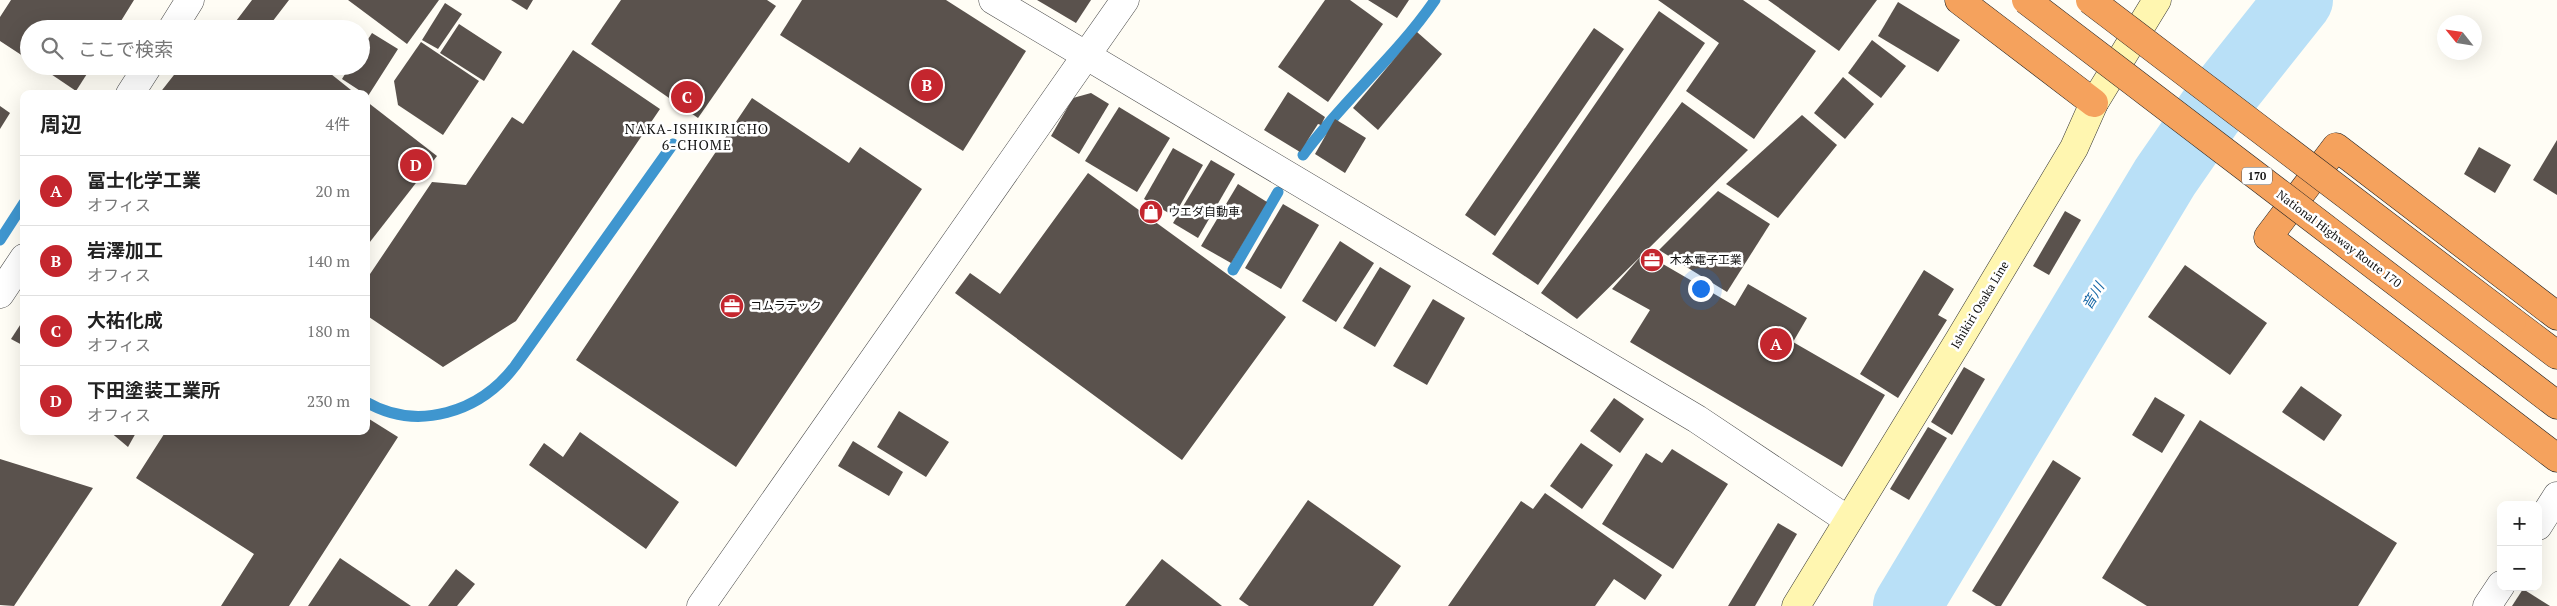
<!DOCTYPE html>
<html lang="ja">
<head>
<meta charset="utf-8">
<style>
  :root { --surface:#fff; --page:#f2f2f2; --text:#222; --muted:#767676; --line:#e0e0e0; --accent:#c4262e }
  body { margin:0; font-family:"PT Serif","Noto Sans JP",serif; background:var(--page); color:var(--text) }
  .controls { position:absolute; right:15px; bottom:15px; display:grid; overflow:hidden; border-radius:10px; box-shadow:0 5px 20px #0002 }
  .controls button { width:45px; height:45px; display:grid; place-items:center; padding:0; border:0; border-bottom:1px solid var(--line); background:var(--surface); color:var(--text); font:25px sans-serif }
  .compass { position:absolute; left:2437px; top:15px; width:45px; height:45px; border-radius:50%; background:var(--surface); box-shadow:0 5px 20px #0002; rotate:300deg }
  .you { position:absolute; left:1700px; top:288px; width:18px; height:18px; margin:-12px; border:4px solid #fff; border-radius:50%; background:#1a73e8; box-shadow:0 0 0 8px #1a73e833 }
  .badge { display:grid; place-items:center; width:32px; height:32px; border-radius:50%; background:var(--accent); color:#fff; font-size:16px; font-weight:700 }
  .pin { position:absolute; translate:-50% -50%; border:2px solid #fff; box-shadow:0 1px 5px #0006 }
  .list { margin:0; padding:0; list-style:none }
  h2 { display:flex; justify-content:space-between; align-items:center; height:65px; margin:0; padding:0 20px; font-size:21px }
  h2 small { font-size:16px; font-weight:400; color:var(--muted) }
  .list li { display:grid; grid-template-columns:32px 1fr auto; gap:15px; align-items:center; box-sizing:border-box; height:70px; padding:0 20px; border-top:1px solid var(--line) }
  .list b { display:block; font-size:19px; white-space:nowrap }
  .list p { margin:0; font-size:16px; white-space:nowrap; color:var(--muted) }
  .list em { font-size:16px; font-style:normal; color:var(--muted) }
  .icon { flex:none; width:28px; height:28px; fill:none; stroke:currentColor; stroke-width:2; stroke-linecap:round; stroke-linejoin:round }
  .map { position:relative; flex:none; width:2557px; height:606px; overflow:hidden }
  .search { position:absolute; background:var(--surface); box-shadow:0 5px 20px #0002; left:20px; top:20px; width:350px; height:55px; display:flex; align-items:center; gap:12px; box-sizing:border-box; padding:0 18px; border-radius:28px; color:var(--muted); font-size:19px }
  .panel { position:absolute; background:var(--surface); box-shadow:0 5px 20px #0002; left:20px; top:90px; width:350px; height:345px; border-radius:10px }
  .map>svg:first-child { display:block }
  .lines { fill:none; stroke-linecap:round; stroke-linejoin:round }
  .stream { stroke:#3f96cf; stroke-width:11 }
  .river { stroke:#b9e0f7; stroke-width:68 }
  .building { fill:#5a524d }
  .street-casing { stroke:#444; stroke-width:29 }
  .secondary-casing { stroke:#333; stroke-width:29 }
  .highway-casing { stroke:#222; stroke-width:29 }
  .street { stroke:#fff; stroke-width:28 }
  .secondary { stroke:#fff6b0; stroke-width:28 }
  .highway { stroke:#f5a25d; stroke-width:28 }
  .highway-bridge-casing { stroke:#222; stroke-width:29; stroke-linecap:butt }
  .highway-bridge { stroke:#f5a25d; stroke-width:28 }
  .labels { text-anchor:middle; stroke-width:5; stroke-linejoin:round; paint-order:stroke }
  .shield { fill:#fff; stroke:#585858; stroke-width:1 }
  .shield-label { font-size:11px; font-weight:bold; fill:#111 }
  .poi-label { font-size:12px; fill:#111; stroke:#fff; text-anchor:start }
  .street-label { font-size:12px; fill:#111; stroke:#fff }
  .neighbourhood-label { font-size:14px; letter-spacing:1px; fill:#111; stroke:#fff }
  .water-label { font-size:14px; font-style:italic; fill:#1768a6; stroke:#fff }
</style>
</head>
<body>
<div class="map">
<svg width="2557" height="606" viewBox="0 0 2557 606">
  <rect width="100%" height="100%" fill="#fffdf5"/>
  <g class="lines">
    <g class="stream">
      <path d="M 1303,155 C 1343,100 1396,57 1435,0"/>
      <path d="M 0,240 L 24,203"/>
      <path d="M 1233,270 L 1278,192"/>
      <path d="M 366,402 C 418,432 480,412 515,366 L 673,144"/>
    </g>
    <path class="river" d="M 1907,606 L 2165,177 L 2210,112 L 2299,0"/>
  </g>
  <g class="building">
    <path d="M 11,0 L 134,0 L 116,29 L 29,29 L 29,60 L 0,41 L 0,17 Z"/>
    <path d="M 252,0 L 289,0 L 269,26 L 273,29 L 230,29 Z"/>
    <path d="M 348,0 L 439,0 L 407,44 Z"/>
    <path d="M 511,0 L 533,0 L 527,10 Z"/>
    <path d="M 621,0 L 767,0 L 776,6 L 698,118 L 591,44 Z"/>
    <path d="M 802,0 L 946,0 L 1026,51 L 963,151 L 780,35 Z"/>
    <path d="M 1037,0 L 1091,0 L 1076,23 Z"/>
    <path d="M 1325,0 L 1350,0 L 1383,24 L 1328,102 L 1278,67 Z"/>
    <path d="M 1368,0 L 1409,0 L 1397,18 Z"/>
    <path d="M 1658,0 L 1743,0 L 1816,51 L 1754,139 L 1686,91 L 1719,43 Z"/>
    <path d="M 1768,0 L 1877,0 L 1839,51 Z"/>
    <path d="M 1898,2 L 1960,40 L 1938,72 L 1878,36 Z"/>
    <path d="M 445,3 L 462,14 L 438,49 L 422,40 Z"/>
    <path d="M 1659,11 L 1705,43 L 1538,285 L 1492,254 Z"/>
    <path d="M 459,24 L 502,52 L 484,81 L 440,53 Z"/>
    <path d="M 1594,28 L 1624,49 L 1495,236 L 1465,215 Z"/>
    <path d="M 1417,32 L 1442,54 L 1378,130 L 1353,108 Z"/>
    <path d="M 372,33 L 398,49 L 368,96 L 342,79 L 350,66 L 361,66 L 361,50 Z"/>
    <path d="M 1872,40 L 1906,66 L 1881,98 L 1848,73 Z"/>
    <path d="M 421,42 L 479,81 L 443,135 L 398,105 L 394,81 Z"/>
    <path d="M 573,50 L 660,109 L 516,321 L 443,367 L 366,315 L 366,280 L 432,182 L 466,185 L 512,117 L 523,124 Z"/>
    <path d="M 39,66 L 92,66 L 76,91 Z"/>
    <path d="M 181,66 L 194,75 L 201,66 L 321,66 L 356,94 L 159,94 Z"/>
    <path d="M 1843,77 L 1874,104 L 1845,139 L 1814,113 Z"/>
    <path d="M 1288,92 L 1325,117 L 1321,125 L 1318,124 L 1300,152 L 1264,130 Z"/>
    <path d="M 1091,93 L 1109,104 L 1079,154 L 1051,136 L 1073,98 Z"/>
    <path d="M 752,98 L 849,163 L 860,147 L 922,189 L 736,467 L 576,360 Z"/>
    <path d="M 366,101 L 437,156 L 366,247 Z"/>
    <path d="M 1682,102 L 1748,150 L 1644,253 L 1735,306 L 1748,284 L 1807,318 L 1793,342 L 1885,395 L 1842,467 L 1630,342 L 1650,310 L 1612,289 L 1642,255 L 1577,319 L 1541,293 Z"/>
    <path d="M 0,106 L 10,113 L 0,129 Z"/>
    <path d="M 1119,107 L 1170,138 L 1137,192 L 1085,161 Z"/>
    <path d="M 1802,115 L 1837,145 L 1778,218 L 1726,184 Z"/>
    <path d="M 1335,119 L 1366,138 L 1345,173 L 1315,154 Z"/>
    <path d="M 2557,140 L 2557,195 L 2533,180 Z"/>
    <path d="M 2479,147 L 2511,165 L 2495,193 L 2464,174 Z"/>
    <path d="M 1173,148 L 1203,165 L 1174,216 L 1144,199 Z"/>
    <path d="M 1211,160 L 1235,174 L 1198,238 L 1173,223 Z"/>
    <path d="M 1088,173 L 1286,317 L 1182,460 L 955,293 L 970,273 L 1000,294 Z"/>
    <path d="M 1238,184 L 1267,202 L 1231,263 L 1201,246 Z"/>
    <path d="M 1718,191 L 1770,224 L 1727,292 L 1659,250 Z"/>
    <path d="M 1283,204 L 1319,225 L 1281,289 L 1245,268 Z"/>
    <path d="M 2065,211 L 2081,220 L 2049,275 L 2033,266 Z"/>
    <path d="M 1340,241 L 1374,263 L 1336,322 L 1302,301 Z"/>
    <path d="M 2185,265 L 2267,323 L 2230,375 L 2148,317 Z"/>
    <path d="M 1380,267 L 1411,286 L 1375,347 L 1343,328 Z"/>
    <path d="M 1924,270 L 1954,289 L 1938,315 L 1947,320 L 1898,398 L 1860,374 Z"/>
    <path d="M 1433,299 L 1465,318 L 1427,385 L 1393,366 Z"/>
    <path d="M 24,319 L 24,346 L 11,339 Z"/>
    <path d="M 1964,367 L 1985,379 L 1952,435 L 1931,422 Z"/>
    <path d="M 2301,386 L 2342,415 L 2324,441 L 2282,412 Z"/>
    <path d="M 2155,397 L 2185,415 L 2162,453 L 2132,435 Z"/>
    <path d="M 1614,398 L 1644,419 L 1620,453 L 1590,431 Z"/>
    <path d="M 899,411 L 949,442 L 926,477 L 877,447 Z"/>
    <path d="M 366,417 L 398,437 L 289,606 L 221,606 L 254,554 L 136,478 L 166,431 L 366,431 Z"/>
    <path d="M 2200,420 L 2397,543 L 2358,606 L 2147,606 L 2102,578 Z"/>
    <path d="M 1928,427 L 1947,438 L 1909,500 L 1890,489 Z"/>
    <path d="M 109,431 L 137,431 L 128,447 Z"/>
    <path d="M 580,432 L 679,502 L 646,549 L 529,465 L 544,443 L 563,457 Z"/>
    <path d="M 853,441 L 903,472 L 889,496 L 838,466 Z"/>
    <path d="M 1581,443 L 1613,465 L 1582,509 L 1550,486 Z"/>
    <path d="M 1672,449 L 1728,484 L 1673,569 L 1602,524 L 1646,453 L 1662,463 Z"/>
    <path d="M 0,459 L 93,488 L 14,606 L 0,605 Z"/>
    <path d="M 2053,460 L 2081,478 L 2001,606 L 1996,606 L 1972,591 Z"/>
    <path d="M 1545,493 L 1662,575 L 1645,600 L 1614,579 L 1595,606 L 1448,606 L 1521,501 L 1533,509 Z"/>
    <path d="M 1308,500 L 1401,566 L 1373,606 L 1249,606 L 1239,599 Z"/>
    <path d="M 1778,523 L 1797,534 L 1755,606 L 1728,606 Z"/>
    <path d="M 340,558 L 411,606 L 308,606 Z"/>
    <path d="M 1162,559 L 1222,606 L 1125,606 Z"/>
    <path d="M 456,569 L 475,584 L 457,606 L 428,606 Z"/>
    <path d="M 2523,589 L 2550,606 L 2512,606 Z"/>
  </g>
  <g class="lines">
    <g class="street-casing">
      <g id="street">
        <path d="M 993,0 L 1697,419 L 1848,520"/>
        <path d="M 172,29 L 190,0"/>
        <path d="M 130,94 L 148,66"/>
        <path d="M 0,294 L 24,258"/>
        <path d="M 2538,526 L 2557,496"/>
        <path d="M 701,606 L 1125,0"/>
        <path d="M 2487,606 L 2501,585"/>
      </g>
    </g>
    <g class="secondary-casing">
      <path id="secondary" d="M 1796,606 L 1959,340 L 2074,148 L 2094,103 L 2157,0"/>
    </g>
    <g class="highway-casing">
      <g id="highway">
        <path d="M 1959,0 L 2094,103"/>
        <path d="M 2557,316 L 2336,147 L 2268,237 L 2557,458"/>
        <path d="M 2512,321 L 2557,355"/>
        <path d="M 2489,353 L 2557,405"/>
      </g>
    </g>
    <use href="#street" class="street"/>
    <use href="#secondary" class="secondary"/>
    <use href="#highway" class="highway"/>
    <g class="highway-bridge-casing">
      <g id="highway-bridge">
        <path d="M 2026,0 L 2489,353"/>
        <path d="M 2090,0 L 2512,321"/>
      </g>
    </g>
    <use href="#highway-bridge" class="highway-bridge"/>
  </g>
  <defs>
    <g id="shop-disc" transform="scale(1.25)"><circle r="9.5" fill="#c4262e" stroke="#fff"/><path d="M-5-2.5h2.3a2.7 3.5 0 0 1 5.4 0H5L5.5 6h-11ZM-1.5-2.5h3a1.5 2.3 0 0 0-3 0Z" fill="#fff"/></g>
    <g id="office-disc" transform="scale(1.25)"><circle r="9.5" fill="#c4262e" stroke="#fff"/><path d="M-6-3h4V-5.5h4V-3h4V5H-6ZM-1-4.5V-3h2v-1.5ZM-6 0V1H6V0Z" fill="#fff"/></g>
  </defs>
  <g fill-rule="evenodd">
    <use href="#shop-disc" x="1151" y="212"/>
    <use href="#office-disc" x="1652" y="260"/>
    <use href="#office-disc" x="732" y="306"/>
  </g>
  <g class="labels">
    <rect class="shield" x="2242" y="167.5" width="30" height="17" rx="4"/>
    <g class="shield-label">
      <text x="2257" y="180">170</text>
    </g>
    <g class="poi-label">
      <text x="1168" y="216">ウエダ自動車</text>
      <text x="1670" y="264">木本電子工業</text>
      <text x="750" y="310">コムラテック</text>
    </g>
    <g class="street-label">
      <text transform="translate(2339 239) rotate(37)" y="4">National Highway Route 170</text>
      <text transform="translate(1980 305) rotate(-59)" y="4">Ishikiri Osaka Line</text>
    </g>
    <g class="neighbourhood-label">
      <text x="697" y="134">NAKA-ISHIKIRICHO<tspan x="697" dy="16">6-CHOME</tspan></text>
    </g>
    <g class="water-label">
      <text transform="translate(2093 296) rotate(-59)" y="5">音川</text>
    </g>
  </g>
</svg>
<div class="controls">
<button>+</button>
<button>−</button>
</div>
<svg class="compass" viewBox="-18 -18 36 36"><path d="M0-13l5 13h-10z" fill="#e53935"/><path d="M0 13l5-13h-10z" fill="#767676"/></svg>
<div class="you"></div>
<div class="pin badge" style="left:1776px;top:344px">A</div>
<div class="pin badge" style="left:927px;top:85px">B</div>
<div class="pin badge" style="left:687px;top:97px">C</div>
<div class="pin badge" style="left:416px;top:165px">D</div>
<div class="search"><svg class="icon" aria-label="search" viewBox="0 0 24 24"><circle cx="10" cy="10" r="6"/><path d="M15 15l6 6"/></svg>ここで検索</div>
<section class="panel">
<h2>周辺<small>4件</small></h2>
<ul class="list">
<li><span class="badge">A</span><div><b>冨士化学工業</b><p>オフィス</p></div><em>20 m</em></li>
<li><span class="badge">B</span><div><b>岩澤加工</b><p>オフィス</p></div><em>140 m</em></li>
<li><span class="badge">C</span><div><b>大祐化成</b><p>オフィス</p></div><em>180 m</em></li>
<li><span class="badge">D</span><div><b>下田塗装工業所</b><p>オフィス</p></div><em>230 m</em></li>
</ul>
</section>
</div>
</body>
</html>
